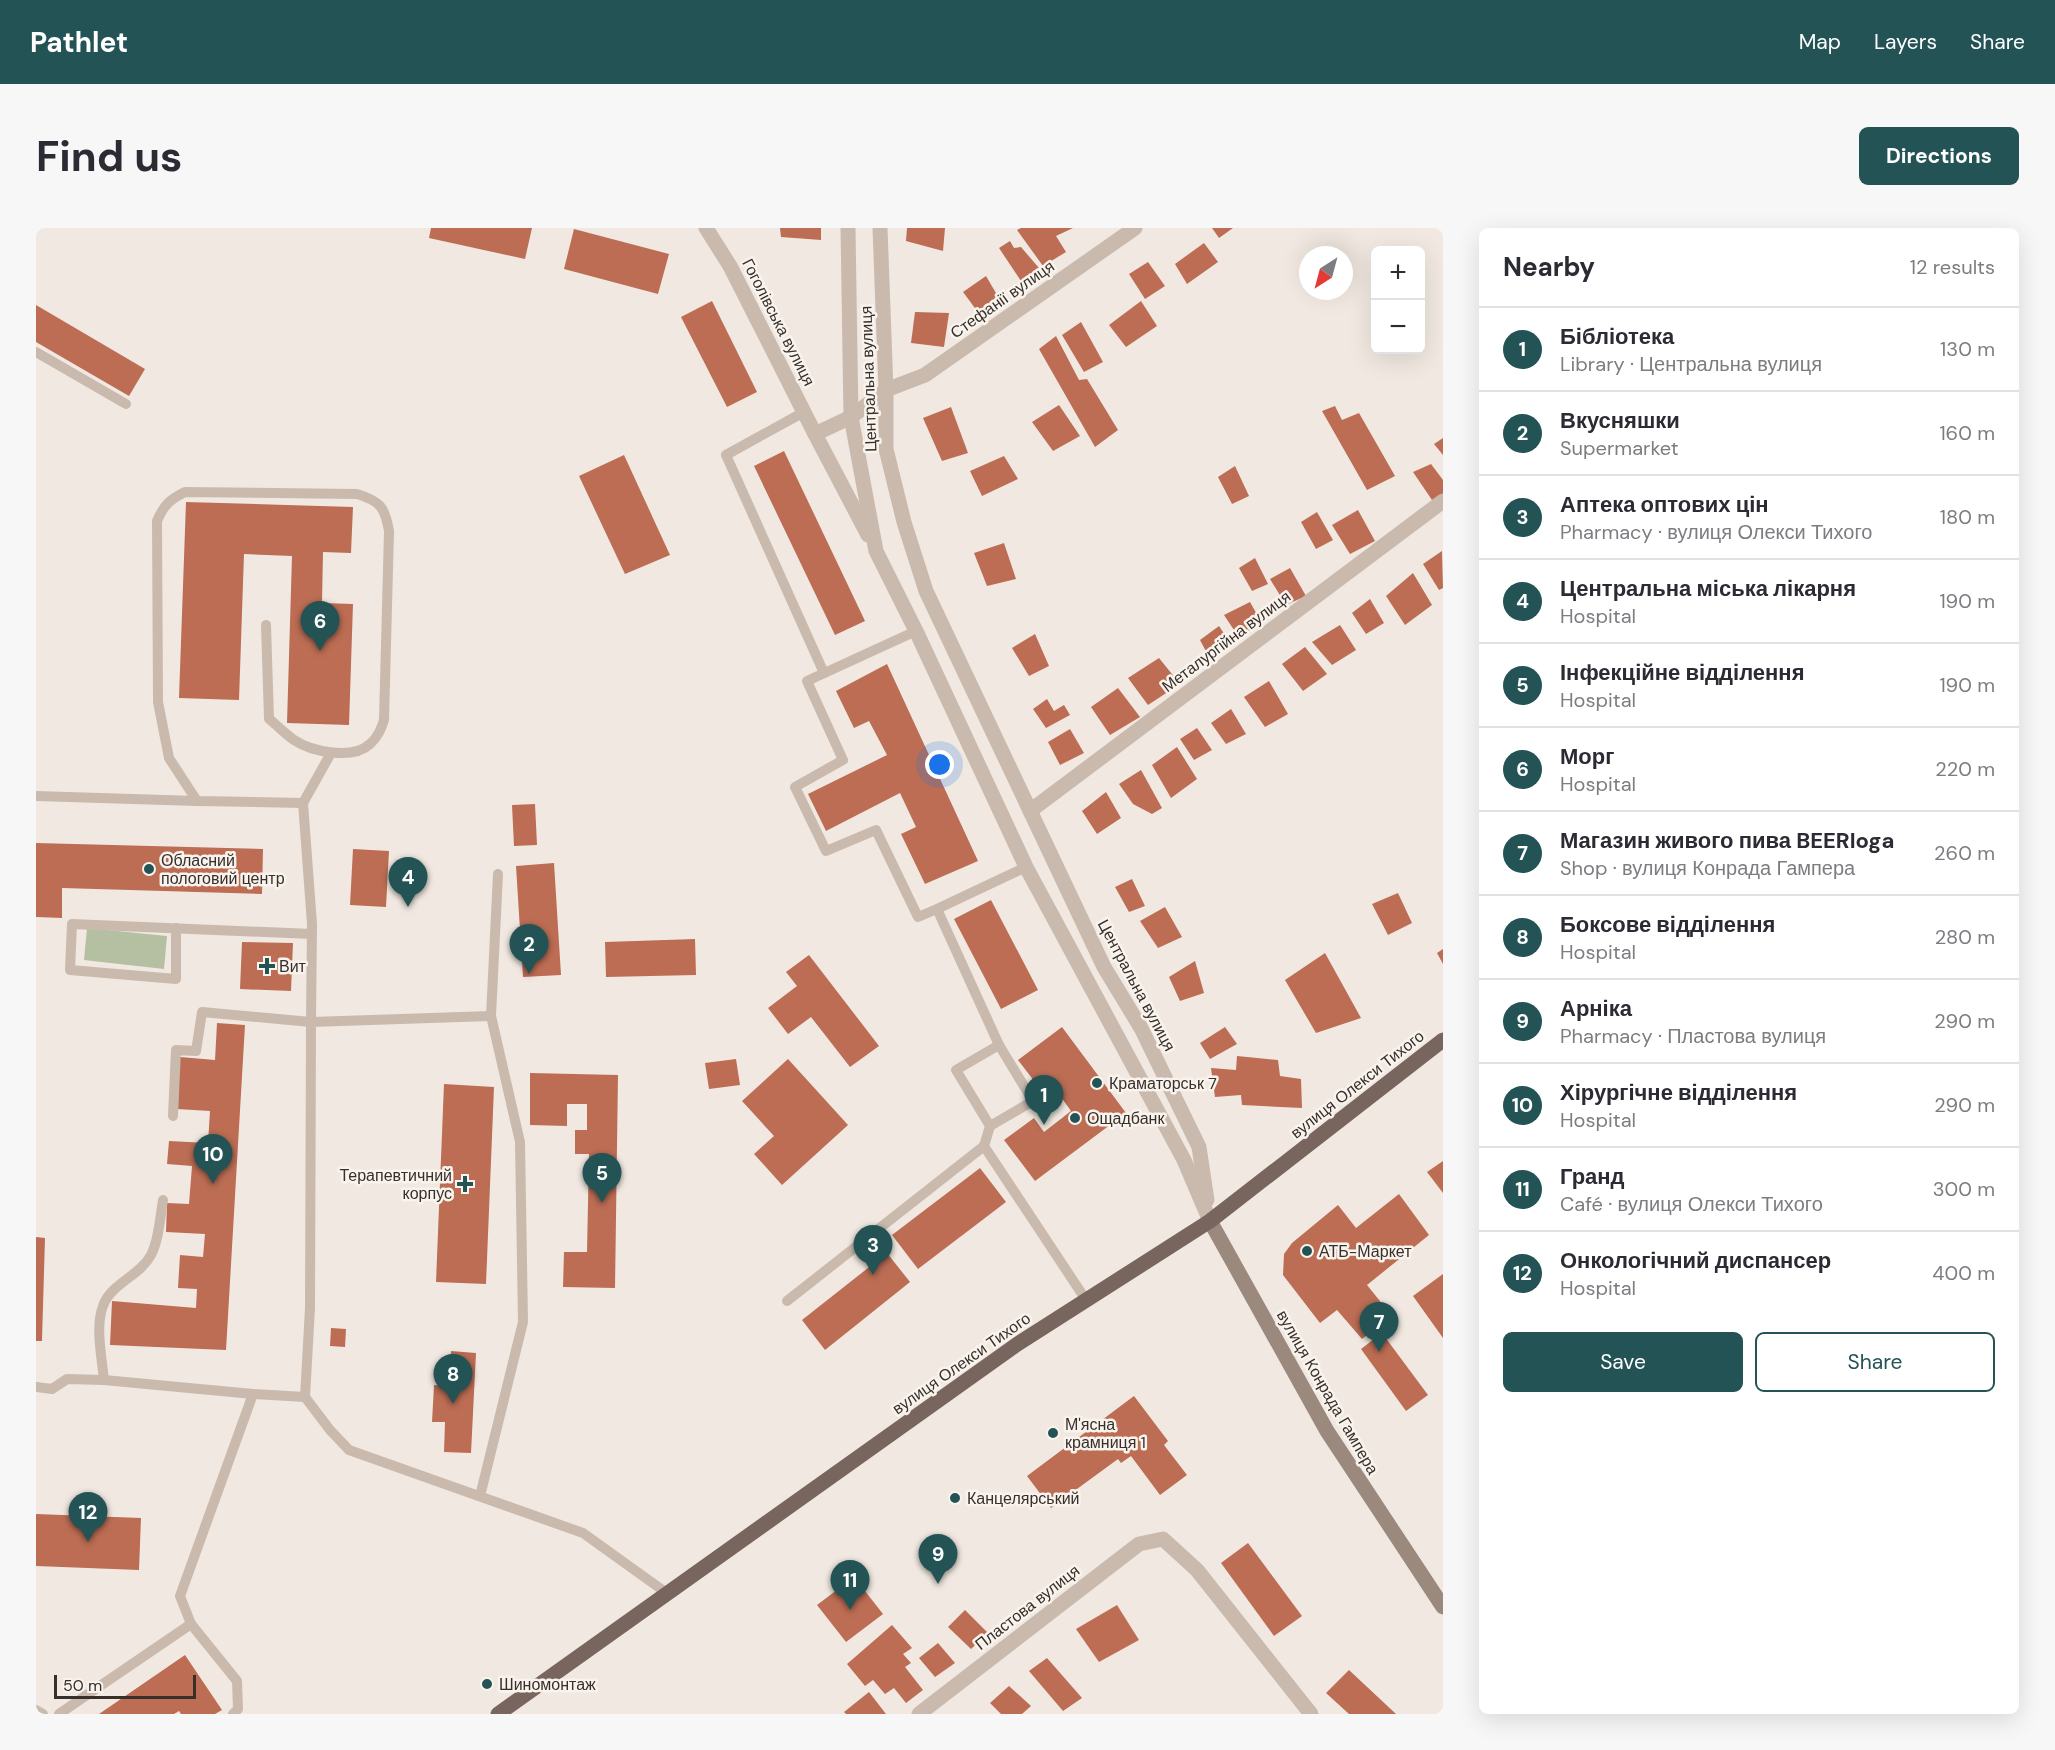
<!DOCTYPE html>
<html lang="en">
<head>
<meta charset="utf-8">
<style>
  :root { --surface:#fff; --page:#f7f7f7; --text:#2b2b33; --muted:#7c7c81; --line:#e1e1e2; --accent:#245356 }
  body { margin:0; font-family:"DM Sans",sans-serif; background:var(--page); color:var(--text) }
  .controls { position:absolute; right:18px; top:18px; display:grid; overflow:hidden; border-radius:9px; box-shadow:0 6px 24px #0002 }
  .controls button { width:54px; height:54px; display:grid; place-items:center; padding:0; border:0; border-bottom:2px solid var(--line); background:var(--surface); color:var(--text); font:30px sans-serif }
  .compass { position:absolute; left:1263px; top:18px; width:54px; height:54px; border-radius:50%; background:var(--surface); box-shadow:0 6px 24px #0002; rotate:216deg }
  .scale { position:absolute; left:18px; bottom:15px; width:142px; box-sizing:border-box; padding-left:6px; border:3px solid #382f2b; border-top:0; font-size:16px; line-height:21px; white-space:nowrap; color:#382f2b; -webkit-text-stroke:4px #f9f3ed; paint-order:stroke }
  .you { position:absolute; left:904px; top:537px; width:21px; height:21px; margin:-15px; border:4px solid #fff; border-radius:50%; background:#1a73e8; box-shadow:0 0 0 9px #1a73e833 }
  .badge { display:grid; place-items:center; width:39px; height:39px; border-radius:50%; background:var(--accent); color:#fff; font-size:20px; font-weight:700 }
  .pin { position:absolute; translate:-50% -50px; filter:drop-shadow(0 2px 3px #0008) }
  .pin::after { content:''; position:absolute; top:32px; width:21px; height:18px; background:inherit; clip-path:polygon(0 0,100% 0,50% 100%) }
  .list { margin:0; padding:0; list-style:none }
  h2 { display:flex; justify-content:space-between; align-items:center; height:78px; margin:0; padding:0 24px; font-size:26px }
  h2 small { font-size:20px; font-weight:400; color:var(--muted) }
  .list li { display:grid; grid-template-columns:39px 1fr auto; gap:18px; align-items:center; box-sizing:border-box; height:84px; padding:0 24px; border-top:2px solid var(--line) }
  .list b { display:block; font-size:22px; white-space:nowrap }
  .list p { margin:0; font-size:20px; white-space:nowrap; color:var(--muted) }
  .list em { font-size:20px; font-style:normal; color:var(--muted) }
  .actions { display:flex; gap:12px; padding:18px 24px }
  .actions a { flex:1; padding:14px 0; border:2px solid var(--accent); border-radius:9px; text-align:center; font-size:21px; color:var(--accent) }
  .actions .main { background:var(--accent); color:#fff }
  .map { position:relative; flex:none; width:1407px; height:1486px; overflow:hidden; border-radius:9px }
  header { display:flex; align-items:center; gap:36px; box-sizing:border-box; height:84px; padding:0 30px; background:var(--accent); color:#fff }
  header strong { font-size:28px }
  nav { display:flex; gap:33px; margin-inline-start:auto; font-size:21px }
  .intro { display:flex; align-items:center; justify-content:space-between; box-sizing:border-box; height:144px; padding:0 36px }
  h1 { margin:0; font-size:42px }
  .button { padding:15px 27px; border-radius:9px; background:var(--accent); color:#fff; font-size:21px; font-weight:700 }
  main { display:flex; gap:36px; padding:0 36px }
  aside { flex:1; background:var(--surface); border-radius:9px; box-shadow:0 6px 24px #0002 }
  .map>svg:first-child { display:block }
  .green { fill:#b5bfa1 }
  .building { fill:#bc6d54 }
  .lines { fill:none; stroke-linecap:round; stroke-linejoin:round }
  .service { stroke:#c9baad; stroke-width:10 }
  .minor { stroke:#c9baad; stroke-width:15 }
  .secondary { stroke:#9c897e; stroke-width:15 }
  .primary { stroke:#78665e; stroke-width:15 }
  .poi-dot { fill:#245356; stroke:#f9f3ed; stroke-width:2 }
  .labels { text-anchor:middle; stroke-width:5; stroke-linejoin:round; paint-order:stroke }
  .street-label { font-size:16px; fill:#382f2b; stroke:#f9f3ed }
  .poi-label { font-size:16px; fill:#382f2b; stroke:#f9f3ed; text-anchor:start }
</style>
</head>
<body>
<header>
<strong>Pathlet</strong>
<nav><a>Map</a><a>Layers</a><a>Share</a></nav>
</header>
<div class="intro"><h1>Find us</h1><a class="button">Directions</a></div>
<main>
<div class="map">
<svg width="1407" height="1486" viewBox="0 0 1407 1486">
  <rect width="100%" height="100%" fill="#f1e9e1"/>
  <path class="green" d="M 51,700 L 131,708 L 128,741 L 48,732 Z"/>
  <g class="building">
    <path d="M 395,0 L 496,0 L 489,31 L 393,10 Z"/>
    <path d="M 744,0 L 785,0 L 785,12 L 745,9 Z"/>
    <path d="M 871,0 L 909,0 L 907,23 L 870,13 Z"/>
    <path d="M 985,0 L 1037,0 L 1020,8 L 1030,24 L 1007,38 L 981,2 Z"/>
    <path d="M 1176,0 L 1197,0 L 1183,10 Z"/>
    <path d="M 538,1 L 633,26 L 622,66 L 528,41 Z"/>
    <path d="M 974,13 L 978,20 L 985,19 L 1003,40 L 985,53 L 963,20 Z"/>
    <path d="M 1168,15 L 1182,34 L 1151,56 L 1139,36 Z"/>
    <path d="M 1112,34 L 1129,58 L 1109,71 L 1093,46 Z"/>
    <path d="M 950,48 L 967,77 L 947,91 L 927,64 Z"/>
    <path d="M 676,73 L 721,164 L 691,179 L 645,89 Z"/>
    <path d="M 1105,73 L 1121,98 L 1090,119 L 1073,97 Z"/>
    <path d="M 0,77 L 109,141 L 93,168 L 0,114 Z"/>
    <path d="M 879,84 L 913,85 L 908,119 L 875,115 Z"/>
    <path d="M 1045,94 L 1067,134 L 1048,144 L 1026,107 Z"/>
    <path d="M 1020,108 L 1043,152 L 1051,151 L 1082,202 L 1059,219 L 1003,121 Z"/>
    <path d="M 1023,177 L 1044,208 L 1017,223 L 996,194 Z"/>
    <path d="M 1299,178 L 1306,192 L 1323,185 L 1359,248 L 1331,262 L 1286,183 Z"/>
    <path d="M 915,179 L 932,225 L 906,233 L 887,190 Z"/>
    <path d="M 1407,210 L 1407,227 L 1398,216 Z"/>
    <path d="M 748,223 L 829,393 L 799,407 L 718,238 Z"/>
    <path d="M 588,227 L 634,327 L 589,346 L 543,248 Z"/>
    <path d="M 968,228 L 982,251 L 946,268 L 934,243 Z"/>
    <path d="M 1395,236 L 1407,252 L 1407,266 L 1396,272 L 1377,244 Z"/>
    <path d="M 1199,238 L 1213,268 L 1196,276 L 1182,249 Z"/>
    <path d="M 150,274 L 317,279 L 315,325 L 287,324 L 286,375 L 317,376 L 313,497 L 251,495 L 256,328 L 208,326 L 203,472 L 143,470 Z"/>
    <path d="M 1322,282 L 1339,313 L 1314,326 L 1296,297 Z"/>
    <path d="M 1281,284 L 1297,312 L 1280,321 L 1265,294 Z"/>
    <path d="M 968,315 L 980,351 L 951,358 L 938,325 Z"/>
    <path d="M 1406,323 L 1407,360 L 1403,362 L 1387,336 Z"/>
    <path d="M 1219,330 L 1232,356 L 1216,363 L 1203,340 Z"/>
    <path d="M 1254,340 L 1270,368 L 1250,377 L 1234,351 Z"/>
    <path d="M 1377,345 L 1396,377 L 1369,397 L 1350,368 Z"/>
    <path d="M 1334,371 L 1348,395 L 1330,406 L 1316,385 Z"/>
    <path d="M 1214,374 L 1227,397 L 1202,408 L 1188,387 Z"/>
    <path d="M 1304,397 L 1320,422 L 1296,437 L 1276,414 Z"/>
    <path d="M 1183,398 L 1195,416 L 1173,429 L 1164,412 Z"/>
    <path d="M 999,406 L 1013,438 L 993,448 L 976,420 Z"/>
    <path d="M 1269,419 L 1291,446 L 1267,463 L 1246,436 Z"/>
    <path d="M 1123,430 L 1144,456 L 1112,477 L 1092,450 Z"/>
    <path d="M 851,436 L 942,633 L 889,656 L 865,606 L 880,599 L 864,565 L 790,603 L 772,566 L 851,527 L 833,493 L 818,500 L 800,463 Z"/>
    <path d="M 1233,453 L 1252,486 L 1229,499 L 1208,469 Z"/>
    <path d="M 1082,460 L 1104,489 L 1074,507 L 1055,479 Z"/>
    <path d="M 1011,471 L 1018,483 L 1028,477 L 1034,487 L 1010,500 L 997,481 Z"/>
    <path d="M 1195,481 L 1210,506 L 1190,516 L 1175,495 Z"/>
    <path d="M 1161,500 L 1176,522 L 1158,532 L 1144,511 Z"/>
    <path d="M 1034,501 L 1048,525 L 1024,537 L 1012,514 Z"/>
    <path d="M 1141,519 L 1161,551 L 1135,570 L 1116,537 Z"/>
    <path d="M 1105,542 L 1126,580 L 1116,586 L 1097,576 L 1083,556 Z"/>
    <path d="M 1070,564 L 1085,590 L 1061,606 L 1046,583 Z"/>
    <path d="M 499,576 L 501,617 L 478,618 L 476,577 Z"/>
    <path d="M 0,615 L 227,621 L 226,666 L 26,660 L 26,690 L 0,689 Z"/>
    <path d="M 317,621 L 353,623 L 350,679 L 314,677 Z"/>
    <path d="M 518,635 L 525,747 L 487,749 L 480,638 Z"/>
    <path d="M 1096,651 L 1109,678 L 1093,684 L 1079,659 Z"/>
    <path d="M 1362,665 L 1376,695 L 1352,707 L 1336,676 Z"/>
    <path d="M 955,672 L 1002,762 L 965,781 L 918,691 Z"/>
    <path d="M 1129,679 L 1146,709 L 1122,720 L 1104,693 Z"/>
    <path d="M 659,711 L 660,747 L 570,749 L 569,714 Z"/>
    <path d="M 206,714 L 257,715 L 255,763 L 204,761 Z"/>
    <path d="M 1407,721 L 1407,736 L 1401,725 Z"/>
    <path d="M 1289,725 L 1325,790 L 1280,805 L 1249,752 Z"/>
    <path d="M 773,727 L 843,818 L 814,839 L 775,789 L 752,806 L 732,780 L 761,758 L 750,744 Z"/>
    <path d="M 1159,733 L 1168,765 L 1144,773 L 1133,749 Z"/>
    <path d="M 181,795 L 209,797 L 190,1122 L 74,1117 L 76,1073 L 160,1080 L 161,1061 L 142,1060 L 144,1027 L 167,1029 L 169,1006 L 130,1004 L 131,975 L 153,976 L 156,938 L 131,936 L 133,913 L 172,915 L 174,883 L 141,881 L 144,829 L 179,832 Z"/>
    <path d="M 1026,799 L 1090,885 L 999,953 L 968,912 L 998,890 L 1008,904 L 1035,883 L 1015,855 L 1005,862 L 982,832 Z"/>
    <path d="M 1189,799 L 1201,816 L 1174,831 L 1164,815 Z"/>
    <path d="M 1201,828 L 1242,832 L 1244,848 L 1265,851 L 1266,880 L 1206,877 L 1205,867 L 1179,869 L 1175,840 L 1200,842 Z"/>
    <path d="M 700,831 L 704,857 L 673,861 L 669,835 Z"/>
    <path d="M 752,831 L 812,897 L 746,957 L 718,926 L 738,908 L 706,873 Z"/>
    <path d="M 494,845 L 582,847 L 579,1060 L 527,1059 L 528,1024 L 551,1024 L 553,926 L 539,926 L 539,902 L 551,902 L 551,876 L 531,876 L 531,898 L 494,897 Z"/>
    <path d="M 408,856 L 458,859 L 450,1056 L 400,1054 Z"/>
    <path d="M 1407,933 L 1407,965 L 1391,944 Z"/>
    <path d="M 944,940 L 970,974 L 882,1041 L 856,1007 Z"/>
    <path d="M 1363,966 L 1393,1007 L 1331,1057 L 1356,1088 L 1326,1111 L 1301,1082 L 1284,1095 L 1247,1047 L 1248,1026 L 1256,1015 L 1302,977 L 1320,1000 Z"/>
    <path d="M 0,1009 L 9,1010 L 6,1113 L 0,1113 Z"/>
    <path d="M 851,1025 L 874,1054 L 789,1122 L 766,1092 Z"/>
    <path d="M 1407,1046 L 1407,1110 L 1377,1068 Z"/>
    <path d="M 295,1100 L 310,1101 L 309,1119 L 294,1118 Z"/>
    <path d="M 1346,1105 L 1392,1167 L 1370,1183 L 1325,1121 Z"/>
    <path d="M 415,1123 L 440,1125 L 435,1225 L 408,1224 L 409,1194 L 396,1194 L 398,1157 L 413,1158 Z"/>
    <path d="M 1098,1168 L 1132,1213 L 1128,1217 L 1151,1247 L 1124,1267 L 1095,1228 L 1085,1235 L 1082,1231 L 1015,1280 L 991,1248 Z"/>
    <path d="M 0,1286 L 105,1290 L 103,1342 L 0,1338 Z"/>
    <path d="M 1212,1315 L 1266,1388 L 1238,1408 L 1185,1335 Z"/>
    <path d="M 818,1349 L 847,1386 L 810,1414 L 781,1377 Z"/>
    <path d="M 1081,1377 L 1103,1412 L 1063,1434 L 1040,1401 Z"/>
    <path d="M 929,1382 L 952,1405 L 935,1421 L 912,1399 Z"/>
    <path d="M 856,1397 L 876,1420 L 867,1426 L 875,1435 L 869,1439 L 887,1462 L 870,1475 L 858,1460 L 849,1466 L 837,1452 L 829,1458 L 811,1436 Z"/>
    <path d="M 902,1415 L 919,1435 L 899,1449 L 883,1430 Z"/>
    <path d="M 149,1427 L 186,1482 L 179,1486 L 145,1486 L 143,1483 L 138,1486 L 63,1486 Z"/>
    <path d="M 1011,1430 L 1046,1470 L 1027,1483 L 993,1443 Z"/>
    <path d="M 1313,1442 L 1360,1486 L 1313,1486 L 1290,1465 Z"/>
    <path d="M 973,1458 L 995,1478 L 986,1486 L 965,1486 L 954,1475 Z"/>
    <path d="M 833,1464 L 850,1486 L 810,1486 L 808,1484 Z"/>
  </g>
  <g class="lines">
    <g class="service">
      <path d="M 0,124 L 90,176"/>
      <path d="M 768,184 L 690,227 L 788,445"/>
      <path d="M 230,397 L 233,491 C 241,497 249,506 258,512 C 276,524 317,532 334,516 C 342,509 345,501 348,492 L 353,303 C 349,279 344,273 321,266 L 149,264 C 133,272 128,277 121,293 L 122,474 L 133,530 L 161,573 L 267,575"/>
      <path d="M 880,403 L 771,453 L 807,532 L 759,559 L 790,623 L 840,602 L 882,689 L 901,681 L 963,817 L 997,873 L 954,898"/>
      <path d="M 0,568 L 161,573"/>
      <path d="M 901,681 L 990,639"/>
      <path d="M 140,700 L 140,751 L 34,742 L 36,696 L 276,706"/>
      <path d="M 455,788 L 275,794 L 274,1080 L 269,1169 L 294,1202 L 313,1222 L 547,1305 L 632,1366"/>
      <path d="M 963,817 L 920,842 L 954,898 L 948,918 L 1050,1072"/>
      <path d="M 137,888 L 140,822 L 160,823 L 166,784 L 275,794 L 276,696 L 267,575 L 295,525"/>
      <path d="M 751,1073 L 948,918"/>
      <path d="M 68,1152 C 66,1131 59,1098 67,1078 C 75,1055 104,1048 115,1027 C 123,1012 124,989 127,972"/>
      <path d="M 0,1159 L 16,1161 L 31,1151 L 68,1152 L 217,1166 L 269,1169"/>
      <path d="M 444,1268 L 487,1094 L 484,914 L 455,788 L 462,646"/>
      <path d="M 0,1482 L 7,1486"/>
      <path d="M 23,1486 L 155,1396"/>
      <path d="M 197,1486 L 202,1481 L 201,1453 L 155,1396 L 144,1368 L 217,1166"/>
    </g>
    <g class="minor">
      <path d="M 670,0 L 694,38 L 779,206 L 815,189 L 850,162 L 889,147 L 1099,0"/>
      <path d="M 812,0 L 815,189 L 840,323 L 880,403 L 990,639 L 1148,932 L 1174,993"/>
      <path d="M 844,0 L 850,162 L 850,221 L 868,294 L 890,363 L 1068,739 L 1105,800 L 1163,919 L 1171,972"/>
      <path d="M 779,206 L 832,307"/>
      <path d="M 994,583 L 1407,273"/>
      <path d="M 883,1486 L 1103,1316 L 1127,1311 L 1161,1342 L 1275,1486"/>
    </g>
    <path class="secondary" d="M 1174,993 L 1291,1203 L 1407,1379"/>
    <path class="primary" d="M 462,1486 L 980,1117 L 1174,993 L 1407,812"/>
  </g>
  <g class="poi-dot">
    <circle cx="113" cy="641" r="6"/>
    <path d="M228 729h6v6h6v6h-6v6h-6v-6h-6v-6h6z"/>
    <circle cx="1061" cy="855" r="6"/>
    <circle cx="1039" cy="890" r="6"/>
    <path d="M426 947h6v6h6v6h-6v6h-6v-6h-6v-6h6z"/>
    <circle cx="1271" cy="1023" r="6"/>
    <circle cx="1017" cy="1205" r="6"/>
    <circle cx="919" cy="1270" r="6"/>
    <circle cx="451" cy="1456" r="6"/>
  </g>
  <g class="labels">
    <g class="street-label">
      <text transform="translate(966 71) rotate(-35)" y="6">Стефанії вулиця</text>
      <text transform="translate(743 94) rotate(63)" y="6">Гоголівська вулиця</text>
      <text transform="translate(832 151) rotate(-92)" y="6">Центральна вулиця</text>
      <text transform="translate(1190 413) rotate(-37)" y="6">Металургійна вулиця</text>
      <text transform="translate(1101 757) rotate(62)" y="6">Центральна вулиця</text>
      <text transform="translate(1321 856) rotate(-38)" y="6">вулиця Олекси Тихого</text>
      <text transform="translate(925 1135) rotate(-35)" y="6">вулиця Олекси Тихого</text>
      <text transform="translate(1292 1164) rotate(60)" y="6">вулиця Конрада Гампера</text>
      <text transform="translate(991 1379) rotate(-38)" y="6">Пластова вулиця</text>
    </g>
    <g class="poi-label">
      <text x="125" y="638">Обласний<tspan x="125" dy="18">пологовий центр</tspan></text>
      <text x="243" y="744">Вит</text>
      <text x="1073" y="861">Краматорськ 7</text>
      <text x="1051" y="896">Ощадбанк</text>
      <text x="416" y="953" text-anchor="end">Терапевтичний<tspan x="416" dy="18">корпус</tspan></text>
      <text x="1283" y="1029">АТБ-Маркет</text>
      <text x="1029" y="1202">М'ясна<tspan x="1029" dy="18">крамниця 1</tspan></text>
      <text x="931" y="1276">Канцелярський</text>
      <text x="463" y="1462">Шиномонтаж</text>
    </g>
  </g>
</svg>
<div class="controls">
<button>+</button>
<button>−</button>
</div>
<svg class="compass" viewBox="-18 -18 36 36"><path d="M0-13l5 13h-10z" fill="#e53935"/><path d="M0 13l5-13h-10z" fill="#7c7c81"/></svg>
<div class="scale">50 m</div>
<div class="you"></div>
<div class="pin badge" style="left:1008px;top:897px">1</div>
<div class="pin badge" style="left:493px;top:746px">2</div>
<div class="pin badge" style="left:837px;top:1047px">3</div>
<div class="pin badge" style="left:372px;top:679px">4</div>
<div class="pin badge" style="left:566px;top:975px">5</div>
<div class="pin badge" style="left:284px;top:423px">6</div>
<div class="pin badge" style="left:1343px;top:1124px">7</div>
<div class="pin badge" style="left:417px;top:1176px">8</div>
<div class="pin badge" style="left:902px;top:1356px">9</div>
<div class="pin badge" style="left:177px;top:956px">10</div>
<div class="pin badge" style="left:814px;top:1382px">11</div>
<div class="pin badge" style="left:52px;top:1314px">12</div>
</div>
<aside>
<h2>Nearby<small>12 results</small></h2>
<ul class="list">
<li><span class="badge">1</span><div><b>Бібліотека</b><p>Library · Центральна вулиця</p></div><em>130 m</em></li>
<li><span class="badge">2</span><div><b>Вкусняшки</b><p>Supermarket</p></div><em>160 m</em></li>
<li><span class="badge">3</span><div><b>Аптека оптових цін</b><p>Pharmacy · вулиця Олекси Тихого</p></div><em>180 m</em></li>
<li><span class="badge">4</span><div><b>Центральна міська лікарня</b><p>Hospital</p></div><em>190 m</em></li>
<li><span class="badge">5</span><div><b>Інфекційне відділення</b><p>Hospital</p></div><em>190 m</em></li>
<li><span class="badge">6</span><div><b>Морг</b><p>Hospital</p></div><em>220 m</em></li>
<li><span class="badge">7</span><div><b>Магазин живого пива BEERloga</b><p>Shop · вулиця Конрада Гампера</p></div><em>260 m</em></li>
<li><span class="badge">8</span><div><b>Боксове відділення</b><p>Hospital</p></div><em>280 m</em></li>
<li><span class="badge">9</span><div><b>Арніка</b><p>Pharmacy · Пластова вулиця</p></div><em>290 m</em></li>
<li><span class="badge">10</span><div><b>Хірургічне відділення</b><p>Hospital</p></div><em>290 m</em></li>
<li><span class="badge">11</span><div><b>Гранд</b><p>Café · вулиця Олекси Тихого</p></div><em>300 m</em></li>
<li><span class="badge">12</span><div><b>Онкологічний диспансер</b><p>Hospital</p></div><em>400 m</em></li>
</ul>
<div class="actions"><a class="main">Save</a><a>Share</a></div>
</aside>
</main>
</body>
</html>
